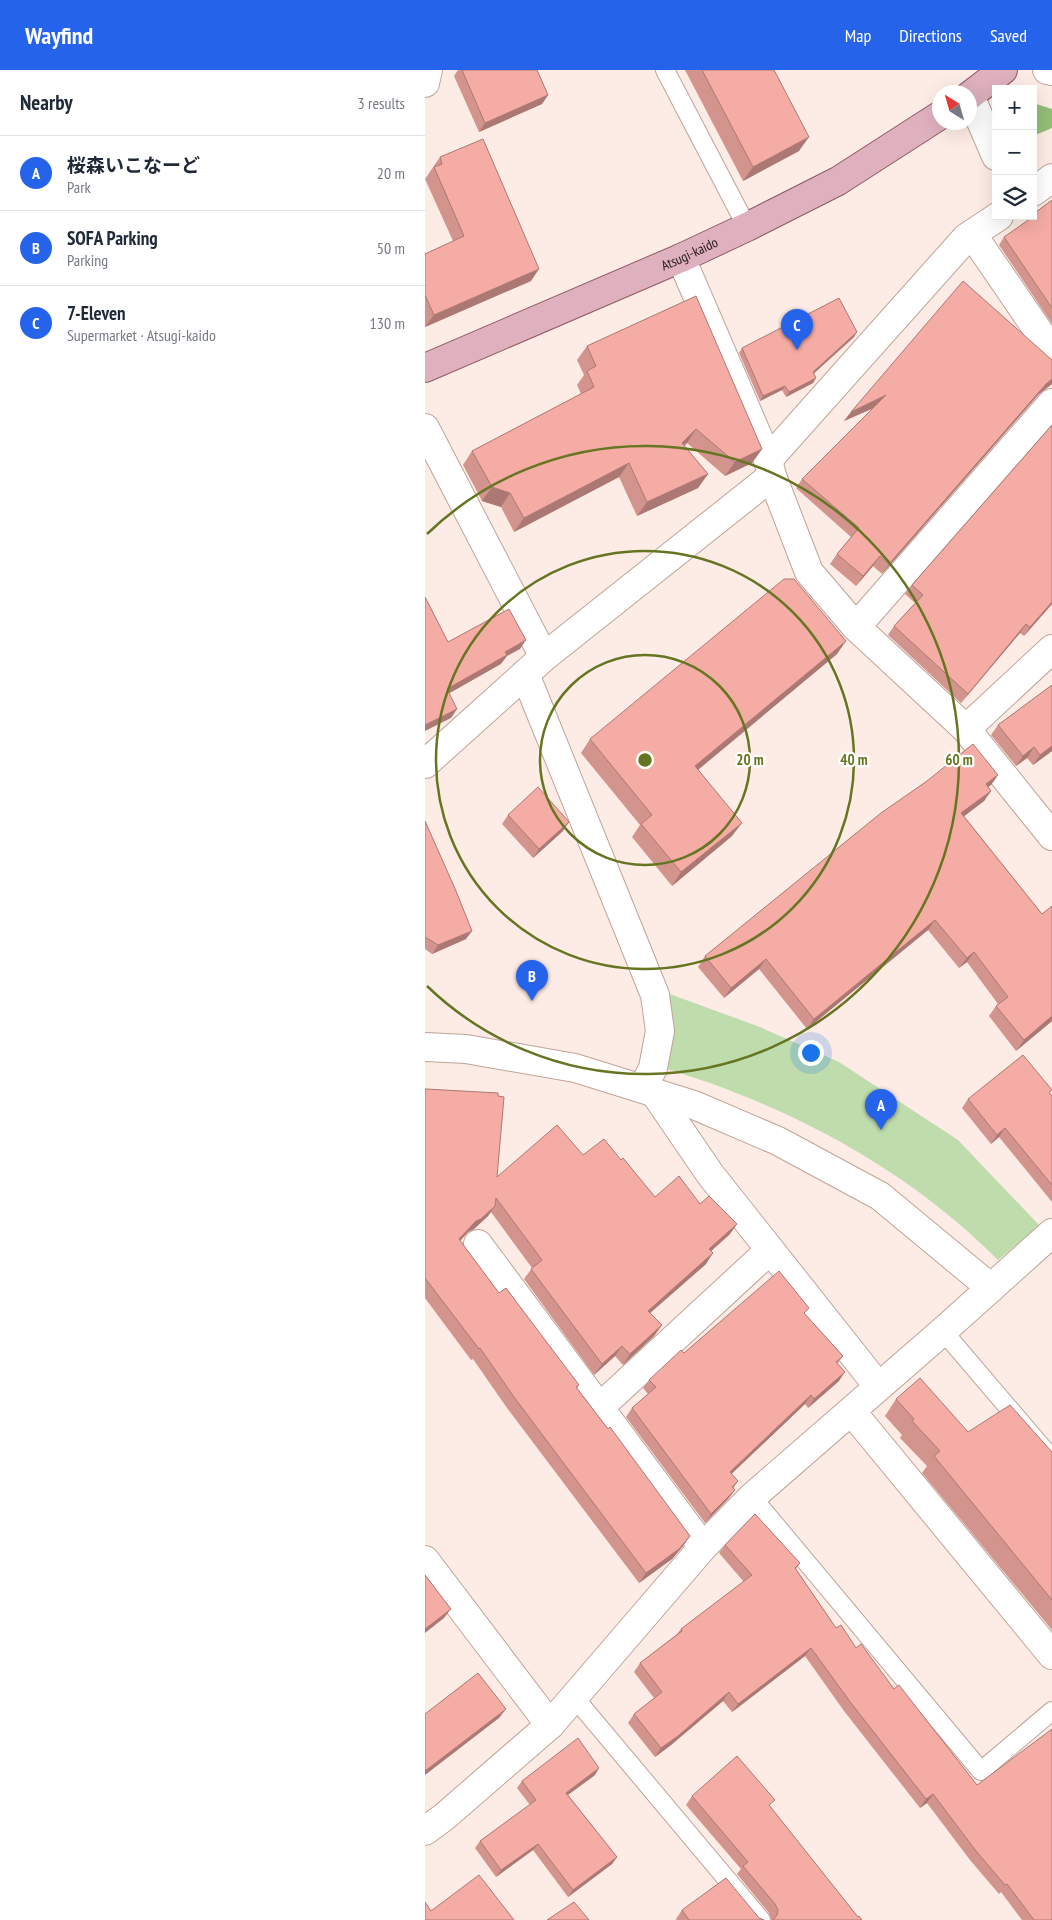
<!DOCTYPE html>
<html lang="en">
<head>
<meta charset="utf-8">
<style>
  :root { --surface:#fff; --page:#f2f2f3; --text:#1f2937; --muted:#747a83; --line:#e0e1e3; --accent:#2563eb }
  body { margin:0; font-family:"PT Sans Narrow","Noto Sans JP",sans-serif; background:var(--page); color:var(--text) }
  .controls { position:absolute; right:15px; top:15px; display:grid; overflow:hidden; border-radius:0px; box-shadow:0 5px 20px #0002 }
  .controls button { width:45px; height:45px; display:grid; place-items:center; padding:0; border:0; border-bottom:1px solid var(--line); background:var(--surface); color:var(--text); font:25px sans-serif }
  .compass { position:absolute; left:507px; top:15px; width:45px; height:45px; border-radius:50%; background:var(--surface); box-shadow:0 5px 20px #0002; rotate:323deg }
  .you { position:absolute; left:385px; top:982px; width:18px; height:18px; margin:-12px; border:4px solid #fff; border-radius:50%; background:#1a73e8; box-shadow:0 0 0 8px #1a73e833 }
  .badge { display:grid; place-items:center; width:32px; height:32px; border-radius:50%; background:var(--accent); color:#fff; font-size:16px; font-weight:700 }
  .pin { position:absolute; translate:-50% -41px; filter:drop-shadow(0 1px 2px #0008) }
  .pin::after { content:''; position:absolute; top:26px; width:18px; height:15px; background:inherit; clip-path:polygon(0 0,100% 0,50% 100%) }
  .list { margin:0; padding:0; list-style:none }
  h2 { display:flex; justify-content:space-between; align-items:center; height:65px; margin:0; padding:0 20px; font-size:21px }
  h2 small { font-size:16px; font-weight:400; color:var(--muted) }
  .list li { display:grid; grid-template-columns:32px 1fr auto; gap:15px; align-items:center; box-sizing:border-box; height:75px; padding:0 20px; border-top:1px solid var(--line) }
  .list b { display:block; font-size:19px; white-space:nowrap }
  .list p { margin:0; font-size:16px; white-space:nowrap; color:var(--muted) }
  .list em { font-size:16px; font-style:normal; color:var(--muted) }
  .icon { flex:none; width:28px; height:28px; fill:none; stroke:currentColor; stroke-width:2; stroke-linecap:round; stroke-linejoin:round }
  .map { position:relative; flex:none; width:627px; height:1850px; overflow:hidden }
  header { display:flex; align-items:center; gap:30px; box-sizing:border-box; height:70px; padding:0 25px; background:var(--accent); color:#fff }
  header strong { font-size:24px }
  nav { display:flex; gap:28px; margin-inline-start:auto; font-size:18px }
  main { display:flex }
  aside { flex:1; background:var(--surface) }
  .map>svg:first-child { display:block }
  .green { fill:#bfdcad }
  .forest { fill:#92be76 }
  .lines { fill:none; stroke-linecap:round; stroke-linejoin:round }
  .service-casing { stroke:#bea498; stroke-width:20 }
  .minor-casing { stroke:#bea498; stroke-width:30 }
  .tertiary-casing { stroke:#bea498; stroke-width:30 }
  .primary-casing { stroke:#905966; stroke-width:30 }
  .service { stroke:#fff; stroke-width:18 }
  .minor { stroke:#fff; stroke-width:28 }
  .tertiary { stroke:#fff; stroke-width:28 }
  .primary { stroke:#dfb0be; stroke-width:28 }
  .wall { fill:#d3948d }
  .shaded-wall { fill:#ac7873 }
  .building { fill:#f5aca4; stroke:#ac7873 }
  .ring { fill:none; stroke:#667522; stroke-width:2.5 }
  .labels { text-anchor:middle; stroke-width:4.5; stroke-linejoin:round; paint-order:stroke }
  .street-label { font-size:14px; fill:#231915; stroke:#fff }
  .centre { fill:#667522; stroke:#fff; stroke-width:2.5 }
  .ring-label { font-size:15px; text-anchor:middle; font-weight:bold; fill:#667522; stroke:#fff; stroke-width:4.5; stroke-linejoin:round; paint-order:stroke }
</style>
</head>
<body>
<header>
<strong>Wayfind</strong>
<nav><a>Map</a><a>Directions</a><a>Saved</a></nav>
</header>
<main>
<aside>
<h2>Nearby<small>3 results</small></h2>
<ul class="list">
<li><span class="badge">A</span><div><b>桜森いこなーど</b><p>Park</p></div><em>20 m</em></li>
<li><span class="badge">B</span><div><b>SOFA Parking</b><p>Parking</p></div><em>50 m</em></li>
<li><span class="badge">C</span><div><b>7-Eleven</b><p>Supermarket · Atsugi-kaido</p></div><em>130 m</em></li>
</ul>
</aside>
<div class="map">
<svg width="627" height="1850" viewBox="0 0 627 1850">
  <rect width="100%" height="100%" fill="#fdece5"/>
  <path class="green" d="M 242,923 L 335,957 L 414,992 L 533,1070 L 615,1156 L 573,1190 C 496,1113 403,1058 301,1019 C 281,1011 260,1005 239,998 L 246,975 L 247,956 Z"/>
  <path class="forest" d="M 608,33 L 627,39 L 627,58 L 608,66 Z"/>
  <g class="lines">
    <g class="service-casing">
      <g id="service">
        <path d="M 240,0 L 322,157"/>
        <path d="M 518,1261 L 627,1389"/>
        <path d="M 327,1427 L 556,1701 L 627,1641"/>
        <path d="M 149,1627 L 336,1850"/>
      </g>
    </g>
    <g class="minor-casing">
      <g id="minor">
        <path d="M 622,0 L 627,1"/>
        <path d="M 0,13 L 3,0"/>
        <path d="M 545,26 L 571,86"/>
        <path d="M 608,122 L 627,108"/>
        <path d="M 547,164 L 627,281"/>
        <path d="M 256,188 L 343,390 L 347,406 L 384,502 L 431,557 L 541,659 L 627,766"/>
        <path d="M 0,358 L 119,587"/>
        <path d="M 343,390 L 541,168 L 574,146"/>
        <path d="M 431,557 L 627,333"/>
        <path d="M 100,604 L 230,925 L 235,961 L 228,998 L 218,1018"/>
        <path d="M 541,659 L 627,579"/>
        <path d="M 0,694 L 119,587 L 347,406"/>
        <path d="M 229,1022 L 285,1104 L 453,1316"/>
        <path d="M 53,1174 L 278,1477"/>
        <path d="M 175,1337 L 345,1180"/>
        <path d="M 427,1342 L 627,1585"/>
        <path d="M 0,1490 L 125,1655"/>
        <path d="M 0,1761 L 19,1747 L 125,1655 L 278,1477 L 327,1427 L 518,1261 L 627,1163"/>
      </g>
    </g>
    <g class="tertiary-casing">
      <path id="tertiary" d="M 0,977 L 41,979 L 150,998 L 269,1035 L 353,1071 L 455,1126 L 566,1218"/>
    </g>
    <g class="primary-casing">
      <g id="primary">
        <path d="M 544,26 L 578,0"/>
        <path id="s1" d="M 0,298 L 256,188 L 322,157 L 413,111 L 514,46"/>
      </g>
    </g>
    <use href="#service" class="service"/>
    <use href="#minor" class="minor"/>
    <use href="#tertiary" class="tertiary"/>
    <use href="#primary" class="primary"/>
  </g>
  <g class="wall">
    <path d="M 33,0 L 112,0 L 123,25 L 117,34 L 54,62 L 29,6 Z"/>
    <path d="M 260,0 L 349,0 L 374,81 L 318,111 Z"/>
    <path d="M 15,87 L 106,211 L 0,257 L 0,184 L 28,171 L 0,109 Z"/>
    <path d="M 627,130 L 627,254 L 574,175 L 579,167 L 606,149 L 611,142 Z"/>
    <path d="M 429,267 L 389,303 L 388,313 L 361,327 L 357,320 L 335,331 L 314,283 L 317,278 Z"/>
    <path d="M 162,276 L 337,379 L 327,393 L 300,406 L 262,373 L 259,376 L 283,404 L 273,418 L 212,446 L 194,407 L 89,462 L 76,437 L 57,431 L 38,395 L 47,381 L 156,324 L 152,315 L 159,305 L 152,290 Z"/>
    <path d="M 627,290 L 627,314 L 614,324 L 457,504 L 448,496 L 431,516 L 405,494 L 412,484 L 426,467 L 371,418 L 377,409 L 449,338 L 419,351 L 426,342 Z"/>
    <path d="M 487,515 L 627,534 L 599,566 L 595,563 L 536,633 L 463,565 L 469,556 L 490,533 L 480,524 Z"/>
    <path d="M 412,584 L 273,699 L 307,766 L 247,816 L 207,767 L 215,755 L 156,683 L 165,669 Z"/>
    <path d="M 627,615 L 627,681 L 608,695 L 602,688 L 591,696 L 566,665 L 573,655 Z"/>
    <path d="M 573,705 L 566,715 L 563,717 L 566,721 L 559,731 L 539,746 L 617,844 L 627,836 L 627,951 L 591,981 L 564,946 L 571,936 L 573,934 L 542,892 L 534,898 L 503,860 L 382,959 L 334,899 L 299,928 L 273,897 L 280,886 Z"/>
    <path d="M 83,745 L 138,761 L 108,788 L 77,754 Z"/>
    <path d="M 0,751 L 41,869 L 7,884 L 0,879 Z"/>
    <path d="M 0,1019 L 73,1026 L 72,1107 L 158,1085 L 196,1090 L 230,1127 L 275,1134 L 312,1154 L 304,1165 L 286,1181 L 281,1194 L 225,1243 L 237,1255 L 229,1266 L 198,1295 L 190,1286 L 169,1305 L 99,1209 L 107,1198 L 66,1142 L 63,1146 L 49,1159 L 43,1162 L 35,1171 L 74,1223 L 154,1315 L 152,1318 L 265,1466 L 258,1476 L 247,1489 L 214,1513 L 82,1338 L 48,1289 L 46,1290 L 0,1228 Z"/>
    <path d="M 625,1023 L 627,1026 L 627,1132 L 574,1067 L 566,1074 L 537,1038 L 543,1029 Z"/>
    <path d="M 380,1244 L 418,1286 L 413,1293 L 414,1311 L 383,1338 L 380,1334 L 306,1404 L 313,1411 L 308,1419 L 310,1420 L 303,1429 L 280,1453 L 201,1347 L 207,1338 L 223,1324 L 218,1318 L 224,1310 L 259,1283 Z"/>
    <path d="M 471,1329 L 543,1362 L 627,1382 L 627,1560 L 497,1403 L 502,1396 L 475,1368 L 477,1365 L 460,1346 Z"/>
    <path d="M 300,1475 L 375,1493 L 371,1499 L 411,1558 L 431,1578 L 627,1850 L 597,1850 L 576,1822 L 574,1824 L 545,1790 L 502,1733 L 495,1738 L 419,1641 L 380,1586 L 307,1642 L 298,1631 L 246,1675 L 230,1687 L 203,1653 L 209,1644 L 229,1628 L 209,1602 L 215,1593 L 251,1565 L 256,1559 L 319,1512 L 294,1483 Z"/>
    <path d="M 170,1705 L 143,1725 L 192,1787 L 187,1794 L 143,1827 L 108,1780 L 71,1807 L 50,1778 L 55,1771 L 105,1735 L 92,1718 L 97,1711 Z"/>
    <path d="M 267,1726 L 345,1737 L 433,1847 L 437,1850 L 346,1850 L 344,1843 L 312,1804 L 316,1799 L 261,1735 Z"/>
    <path d="M 257,1840 L 334,1848 L 339,1850 L 251,1850 L 251,1849 Z"/>
  </g>
  <g class="shaded-wall">
    <path d="M 123,25 L 117,34 L 54,62 L 60,53 Z"/>
    <path d="M 384,67 L 374,81 L 318,111 L 328,97 Z"/>
    <path d="M 114,199 L 106,211 L 0,257 L 9,245 Z"/>
    <path d="M 432,262 L 429,267 L 385,307 L 388,302 Z"/>
    <path d="M 391,308 L 388,313 L 361,327 L 364,322 Z"/>
    <path d="M 627,309 L 627,314 L 614,324 L 457,504 L 464,494 L 621,314 Z"/>
    <path d="M 360,316 L 357,320 L 335,331 L 338,326 Z"/>
    <path d="M 461,325 L 455,335 L 419,351 L 426,342 Z"/>
    <path d="M 271,359 L 262,373 L 247,387 L 257,373 Z"/>
    <path d="M 337,379 L 327,393 L 300,406 L 310,392 Z"/>
    <path d="M 204,393 L 194,407 L 89,462 L 99,448 Z"/>
    <path d="M 283,404 L 273,418 L 212,446 L 222,432 Z"/>
    <path d="M 67,417 L 85,423 L 76,437 L 57,431 Z"/>
    <path d="M 455,486 L 448,496 L 431,516 L 438,506 Z"/>
    <path d="M 627,532 L 627,534 L 599,566 L 605,557 Z"/>
    <path d="M 601,554 L 595,563 L 536,633 L 543,624 Z"/>
    <path d="M 101,570 L 95,579 L 82,586 L 76,594 L 16,628 L 22,619 L 80,582 Z"/>
    <path d="M 421,571 L 412,584 L 261,710 L 270,696 Z"/>
    <path d="M 32,639 L 26,648 L 0,661 L 0,655 Z"/>
    <path d="M 627,676 L 627,681 L 608,695 L 615,685 Z"/>
    <path d="M 609,677 L 602,688 L 591,696 L 598,686 Z"/>
    <path d="M 573,705 L 566,715 L 554,724 L 561,714 Z"/>
    <path d="M 566,721 L 559,731 L 529,754 L 536,743 Z"/>
    <path d="M 144,752 L 138,761 L 108,788 L 114,779 Z"/>
    <path d="M 317,753 L 307,766 L 247,816 L 256,802 Z"/>
    <path d="M 510,850 L 503,860 L 382,959 L 389,949 Z"/>
    <path d="M 47,861 L 41,869 L 7,884 L 13,875 Z"/>
    <path d="M 549,882 L 542,892 L 534,898 L 542,888 Z"/>
    <path d="M 341,889 L 334,899 L 299,928 L 306,918 Z"/>
    <path d="M 627,946 L 627,951 L 591,981 L 599,970 Z"/>
    <path d="M 580,1058 L 574,1067 L 566,1074 L 572,1065 Z"/>
    <path d="M 70,1136 L 63,1146 L 49,1159 L 43,1162 L 27,1180 L 34,1169 L 51,1151 Z"/>
    <path d="M 312,1154 L 304,1165 L 277,1189 L 284,1179 Z"/>
    <path d="M 288,1183 L 281,1194 L 216,1251 L 223,1241 Z"/>
    <path d="M 237,1255 L 229,1266 L 198,1295 L 205,1284 Z"/>
    <path d="M 197,1276 L 190,1286 L 169,1305 L 177,1294 Z"/>
    <path d="M 420,1302 L 414,1311 L 383,1338 L 389,1329 Z"/>
    <path d="M 386,1325 L 380,1334 L 299,1411 L 305,1402 Z"/>
    <path d="M 310,1420 L 303,1429 L 280,1453 L 286,1444 Z"/>
    <path d="M 265,1466 L 258,1476 L 247,1489 L 214,1513 L 221,1503 Z"/>
    <path d="M 26,1539 L 19,1548 L 0,1563 L 0,1559 Z"/>
    <path d="M 386,1578 L 380,1586 L 307,1642 L 313,1634 Z"/>
    <path d="M 304,1622 L 298,1631 L 246,1675 L 230,1687 L 236,1678 Z"/>
    <path d="M 81,1639 L 74,1648 L 0,1705 L 0,1701 Z"/>
    <path d="M 174,1698 L 170,1705 L 137,1729 L 141,1723 Z"/>
    <path d="M 508,1724 L 502,1733 L 495,1738 L 501,1729 Z"/>
    <path d="M 113,1774 L 108,1780 L 71,1807 L 76,1800 Z"/>
    <path d="M 192,1787 L 187,1794 L 143,1827 L 148,1820 Z"/>
  </g>
  <g class="building">
    <path d="M 37,0 L 112,0 L 123,25 L 60,53 Z"/>
    <path d="M 277,0 L 349,0 L 384,67 L 328,97 Z"/>
    <path d="M 58,69 L 114,199 L 9,245 L 0,225 L 0,184 L 39,166 L 9,97 L 17,94 L 15,87 Z"/>
    <path d="M 627,130 L 627,238 L 579,167 L 612,144 L 611,142 Z"/>
    <path d="M 538,211 L 627,290 L 627,309 L 621,314 L 464,494 L 455,486 L 438,506 L 412,484 L 434,458 L 377,409 L 461,325 L 426,342 Z"/>
    <path d="M 271,226 L 337,379 L 310,392 L 271,359 L 257,373 L 283,404 L 222,432 L 204,393 L 99,448 L 85,423 L 67,417 L 47,381 L 169,317 L 162,301 L 171,296 L 162,276 Z"/>
    <path d="M 414,228 L 432,262 L 388,302 L 391,308 L 364,322 L 360,316 L 338,326 L 317,278 Z"/>
    <path d="M 627,355 L 627,532 L 605,557 L 601,554 L 543,624 L 469,556 L 498,525 L 487,515 Z"/>
    <path d="M 359,509 L 369,509 L 421,571 L 270,696 L 317,753 L 256,802 L 216,754 L 227,745 L 165,669 Z"/>
    <path d="M 0,527 L 23,572 L 84,539 L 101,570 L 80,582 L 82,585 L 22,619 L 32,639 L 0,655 Z"/>
    <path d="M 627,615 L 627,676 L 615,685 L 609,677 L 598,686 L 573,655 Z"/>
    <path d="M 548,674 L 573,705 L 561,714 L 566,721 L 536,743 L 617,844 L 627,836 L 627,946 L 599,970 L 571,936 L 583,927 L 549,882 L 542,888 L 510,850 L 389,949 L 341,889 L 306,918 L 280,886 L 456,743 L 502,711 Z"/>
    <path d="M 113,717 L 144,752 L 114,779 L 83,745 Z"/>
    <path d="M 0,751 L 31,821 L 47,861 L 13,875 L 0,867 Z"/>
    <path d="M 598,985 L 627,1020 L 624,1022 L 627,1026 L 627,1115 L 580,1058 L 572,1065 L 543,1029 Z"/>
    <path d="M 0,1019 L 1,1019 L 73,1023 L 73,1026 L 79,1027 L 72,1107 L 132,1055 L 158,1085 L 179,1069 L 196,1090 L 198,1088 L 230,1127 L 254,1106 L 275,1134 L 284,1126 L 312,1154 L 284,1179 L 288,1183 L 223,1241 L 237,1255 L 205,1284 L 197,1276 L 177,1294 L 106,1199 L 117,1190 L 71,1128 L 70,1136 L 56,1149 L 51,1151 L 34,1169 L 74,1223 L 81,1218 L 154,1315 L 151,1317 L 183,1359 L 185,1357 L 265,1466 L 254,1479 L 221,1503 L 89,1327 L 55,1278 L 54,1279 L 0,1208 Z"/>
    <path d="M 354,1201 L 384,1238 L 379,1243 L 418,1286 L 411,1292 L 420,1302 L 389,1329 L 386,1325 L 305,1402 L 313,1411 L 307,1417 L 310,1420 L 286,1444 L 207,1338 L 231,1317 L 224,1310 L 256,1280 L 259,1283 Z"/>
    <path d="M 495,1308 L 543,1362 L 585,1335 L 627,1382 L 627,1530 L 509,1386 L 515,1381 L 487,1351 L 489,1349 L 471,1329 Z"/>
    <path d="M 330,1444 L 375,1493 L 370,1498 L 411,1558 L 416,1555 L 431,1578 L 436,1574 L 469,1619 L 474,1615 L 552,1715 L 627,1659 L 627,1850 L 609,1850 L 582,1814 L 580,1815 L 551,1781 L 508,1724 L 501,1729 L 426,1633 L 386,1578 L 313,1634 L 304,1622 L 253,1666 L 236,1678 L 209,1644 L 237,1622 L 215,1593 L 257,1561 L 256,1559 L 327,1505 L 300,1475 Z"/>
    <path d="M 0,1505 L 26,1539 L 0,1559 Z"/>
    <path d="M 53,1603 L 81,1639 L 0,1701 L 0,1644 Z"/>
    <path d="M 153,1668 L 174,1698 L 141,1723 L 192,1787 L 148,1820 L 113,1774 L 76,1800 L 55,1771 L 111,1730 L 97,1711 Z"/>
    <path d="M 312,1686 L 350,1730 L 344,1735 L 433,1847 L 434,1846 L 437,1850 L 348,1850 L 352,1845 L 353,1840 L 350,1834 L 318,1796 L 323,1792 L 267,1726 Z"/>
    <path d="M 54,1805 L 89,1850 L 0,1850 L 0,1832 L 6,1841 Z"/>
    <path d="M 301,1808 L 334,1848 L 339,1850 L 264,1850 L 257,1840 Z"/>
    <path d="M 149,1832 L 164,1850 L 122,1850 Z"/>
  </g>
  <g class="ring">
    <circle cx="220" cy="690" r="105"/>
    <circle cx="220" cy="690" r="209"/>
    <path d="M2 464A314 314 0 1 1 2 916"/>
  </g>
  <g class="labels">
    <g class="street-label">
      <text dy="5" stroke="none"><textPath href="#s1" startOffset="288">Atsugi-kaido</textPath></text>
    </g>
  </g>
  <circle cx="220" cy="690" r="8" class="centre"/>
  <g class="ring-label">
    <text x="325" y="695">20 m</text>
    <text x="429" y="695">40 m</text>
    <text x="534" y="695">60 m</text>
  </g>
</svg>
<div class="controls">
<button>+</button>
<button>−</button>
<button><svg class="icon" aria-label="layers" viewBox="0 0 24 24"><path d="M12 4l9 5-9 5-9-5zM3 14l9 5 9-5"/></svg></button>
</div>
<svg class="compass" viewBox="-18 -18 36 36"><path d="M0-13l5 13h-10z" fill="#e53935"/><path d="M0 13l5-13h-10z" fill="#747a83"/></svg>
<div class="you"></div>
<div class="pin badge" style="left:456px;top:1060px">A</div>
<div class="pin badge" style="left:107px;top:931px">B</div>
<div class="pin badge" style="left:372px;top:280px">C</div>
</div>
</main>
</body>
</html>
